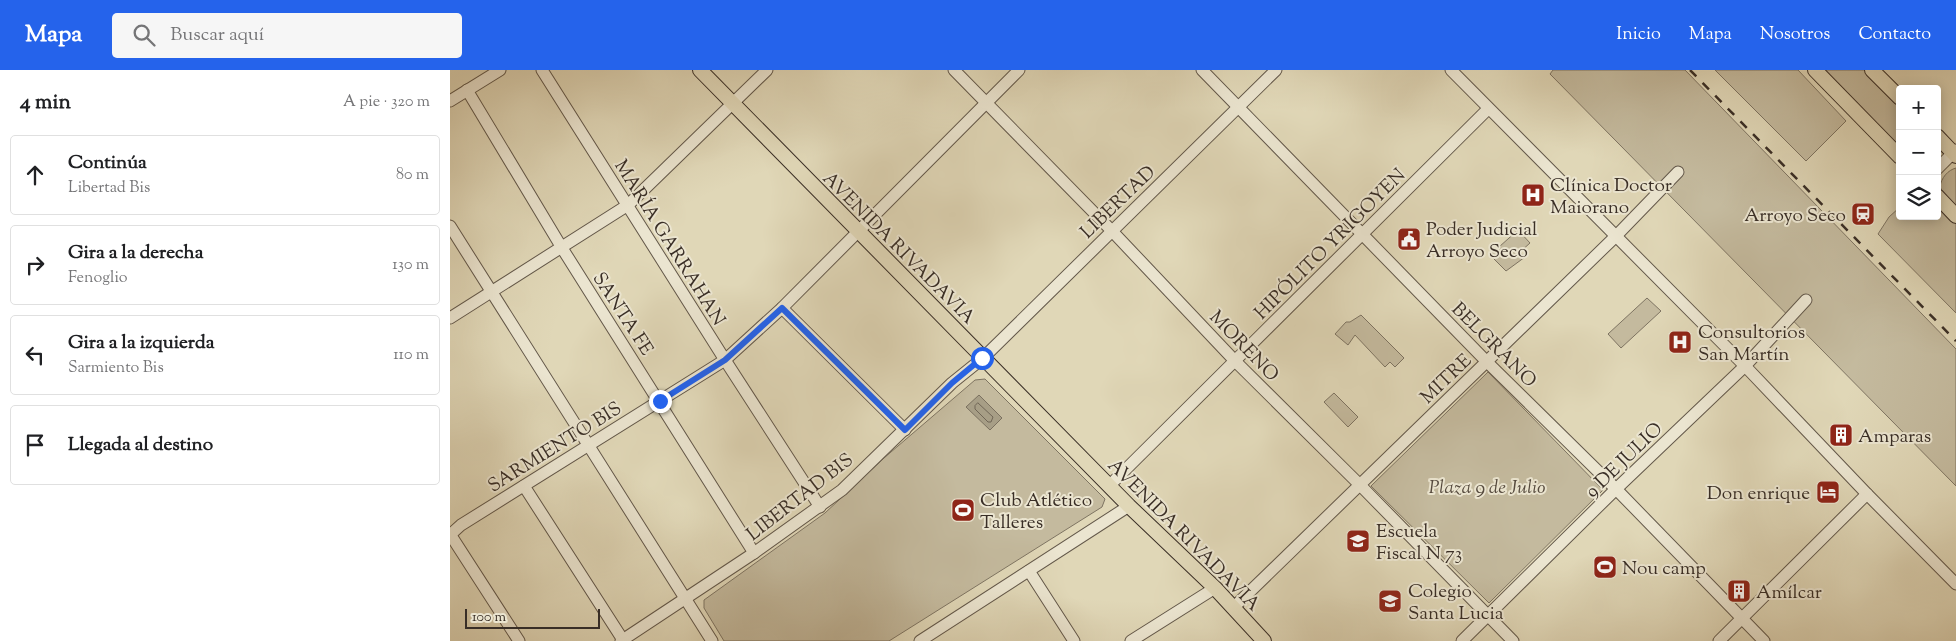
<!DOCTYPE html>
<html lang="es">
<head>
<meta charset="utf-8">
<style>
  :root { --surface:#fff; --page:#f6f6f6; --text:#202124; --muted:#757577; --line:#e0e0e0; --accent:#2563eb }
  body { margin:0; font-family:"Sorts Mill Goudy",serif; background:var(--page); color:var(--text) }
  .controls { position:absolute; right:15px; top:15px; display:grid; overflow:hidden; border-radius:5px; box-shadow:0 2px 12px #0003 }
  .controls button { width:45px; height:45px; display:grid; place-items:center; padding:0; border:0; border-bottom:1px solid var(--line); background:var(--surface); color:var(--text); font:25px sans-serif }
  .scale { position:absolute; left:15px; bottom:12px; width:135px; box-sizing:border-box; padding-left:5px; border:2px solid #392e26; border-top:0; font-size:14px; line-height:18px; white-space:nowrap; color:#392e26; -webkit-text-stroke:4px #ebe5d0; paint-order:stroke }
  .stop { position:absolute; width:15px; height:15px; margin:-11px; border:4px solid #2563eb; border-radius:50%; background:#fff }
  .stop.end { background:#2563eb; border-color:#fff; box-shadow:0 1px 5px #0008 }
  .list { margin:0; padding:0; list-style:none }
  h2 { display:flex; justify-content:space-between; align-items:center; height:65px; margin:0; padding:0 20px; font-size:21px }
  h2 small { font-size:16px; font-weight:400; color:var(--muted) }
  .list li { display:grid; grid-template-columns:32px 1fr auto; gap:15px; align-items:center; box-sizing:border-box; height:80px; margin:0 10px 10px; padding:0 10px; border:1px solid var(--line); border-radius:5px }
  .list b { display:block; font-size:19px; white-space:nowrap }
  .list p { margin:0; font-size:16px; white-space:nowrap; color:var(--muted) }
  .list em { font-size:16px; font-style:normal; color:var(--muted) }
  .icon { flex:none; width:28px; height:28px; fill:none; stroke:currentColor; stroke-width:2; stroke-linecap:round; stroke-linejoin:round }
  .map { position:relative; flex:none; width:1506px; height:571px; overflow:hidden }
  header { display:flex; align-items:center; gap:30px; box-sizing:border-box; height:70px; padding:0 25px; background:var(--accent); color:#fff }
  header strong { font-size:24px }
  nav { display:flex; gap:28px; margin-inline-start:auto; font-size:18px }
  .search { width:350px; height:45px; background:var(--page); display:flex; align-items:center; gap:12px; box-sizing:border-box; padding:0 18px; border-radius:5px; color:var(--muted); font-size:19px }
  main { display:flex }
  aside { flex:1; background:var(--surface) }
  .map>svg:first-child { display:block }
  .green { fill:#c4ba9e; stroke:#7e7462 }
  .water { fill:#a79e86; stroke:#7b7160 }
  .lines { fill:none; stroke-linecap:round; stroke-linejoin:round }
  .shore { stroke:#706656; stroke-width:1 }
  .minor-casing { stroke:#63584a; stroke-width:13 }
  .major-casing { stroke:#392e26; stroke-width:16 }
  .minor { stroke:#ebe5d0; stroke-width:11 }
  .major { stroke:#e0d7b7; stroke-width:14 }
  .rail { stroke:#392e26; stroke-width:2.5; stroke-dasharray:9 9; stroke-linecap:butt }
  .route { stroke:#2563eb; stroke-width:6 }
  .labels { text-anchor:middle; stroke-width:4; stroke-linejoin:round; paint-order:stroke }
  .poi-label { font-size:19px; fill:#392e26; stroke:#ebe5d0; text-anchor:start }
  .street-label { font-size:19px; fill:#392e26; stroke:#ebe5d0 }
  .park-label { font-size:19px; font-style:italic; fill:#554a3e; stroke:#ebe5d0 }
</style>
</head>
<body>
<header>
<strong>Mapa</strong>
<div class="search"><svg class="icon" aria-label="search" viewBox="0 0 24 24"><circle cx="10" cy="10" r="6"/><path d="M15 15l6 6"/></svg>Buscar aquí</div>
<nav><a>Inicio</a><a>Mapa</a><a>Nosotros</a><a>Contacto</a></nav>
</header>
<main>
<aside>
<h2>4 min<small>A pie · 320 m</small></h2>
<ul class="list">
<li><svg class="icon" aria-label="ahead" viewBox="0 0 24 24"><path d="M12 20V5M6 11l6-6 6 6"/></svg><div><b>Continúa</b><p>Libertad Bis</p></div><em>80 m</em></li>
<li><svg class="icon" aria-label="right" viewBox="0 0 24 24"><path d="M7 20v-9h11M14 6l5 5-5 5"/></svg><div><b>Gira a la derecha</b><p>Fenoglio</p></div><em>130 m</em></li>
<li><svg class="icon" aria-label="left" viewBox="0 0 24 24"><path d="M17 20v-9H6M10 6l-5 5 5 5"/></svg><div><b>Gira a la izquierda</b><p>Sarmiento Bis</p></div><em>110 m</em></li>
<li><svg class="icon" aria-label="arrive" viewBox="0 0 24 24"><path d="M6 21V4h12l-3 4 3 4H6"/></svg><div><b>Llegada al destino</b></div></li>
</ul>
</aside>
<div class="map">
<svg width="1506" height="571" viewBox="0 0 1506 571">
  <rect width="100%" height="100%" fill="#e0d7b7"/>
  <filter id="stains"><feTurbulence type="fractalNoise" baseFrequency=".004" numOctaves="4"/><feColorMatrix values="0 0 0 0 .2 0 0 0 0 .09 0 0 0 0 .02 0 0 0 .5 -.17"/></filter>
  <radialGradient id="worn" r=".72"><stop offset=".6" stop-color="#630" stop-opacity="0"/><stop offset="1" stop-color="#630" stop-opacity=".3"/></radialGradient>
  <g class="green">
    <path d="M 1103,0 L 1235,0 L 1506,279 L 1506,416 L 1100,4 Z"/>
    <path d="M 1265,0 L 1348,0 L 1396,51 L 1356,91 Z"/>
    <path d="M 1369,0 L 1417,0 L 1450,33 L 1450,81 Z"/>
    <path d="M 1506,98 L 1506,139 L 1497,129 L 1490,117 C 1491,108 1498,100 1506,98 Z"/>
    <path d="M 1487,133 L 1506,152 L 1506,243 L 1428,164 L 1439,147 L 1450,137 L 1450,146 L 1487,146 Z"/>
    <path d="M 1068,160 L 1080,173 L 1070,182 L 1075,187 L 1056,201 L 1040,185 Z"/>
    <path d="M 1197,228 L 1211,241 L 1171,278 L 1158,264 Z"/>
    <path d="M 911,245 L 954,288 L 945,297 L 940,292 L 935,297 L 905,265 L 898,275 L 885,264 L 896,252 L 900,252 Z"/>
    <path d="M 1038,302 L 1153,420 L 1039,533 L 921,416 Z"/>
    <path d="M 535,309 L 655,429 L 652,437 L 439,571 L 274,571 L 254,538 L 254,530 L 375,443 L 434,388 L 525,310 Z"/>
    <path d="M 884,323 L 908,347 L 898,357 L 874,332 Z"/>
  </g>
  <path class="water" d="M 529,325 L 552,348 L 540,360 L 516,337 Z"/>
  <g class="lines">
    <path class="shore" d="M 528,333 L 543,347 L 541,352 L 538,352 L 525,339 L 525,336 Z"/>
    <g class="minor-casing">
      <g id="minor">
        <path d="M 92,0 L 275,290 L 370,437"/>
        <path d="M 504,0 L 662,161 L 785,291 L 910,415 L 1063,571"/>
        <path d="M 752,0 L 1037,292 L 1166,419 L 1314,571"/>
        <path d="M 1001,0 L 1295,296 L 1417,424 L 1506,514"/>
        <path d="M 17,20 L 112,178 L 304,483"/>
        <path d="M 0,31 L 50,0"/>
        <path d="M 1487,99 L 1506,80"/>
        <path d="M 0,156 L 262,571"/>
        <path d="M 332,238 L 455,360"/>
        <path d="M 0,248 L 178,135 L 317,0"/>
        <path d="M 74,416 L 173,570"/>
        <path d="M 659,416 L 1038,39"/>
        <path d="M 0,464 L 69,571"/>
        <path d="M 0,465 L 11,455 L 275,290 L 332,238 L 569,0"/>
        <path d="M 579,501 L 624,571"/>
        <path d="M 783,538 L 1166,166 L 1228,102"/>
        <path d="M 171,571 L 304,483 L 392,420 L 502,313 L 533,288 L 826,0"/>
        <path d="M 470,571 L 679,436"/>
        <path d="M 681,571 L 765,518"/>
        <path d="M 1012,571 L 1166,419 L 1295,296 L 1356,230"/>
        <path d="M 1269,571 L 1417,424"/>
      </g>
    </g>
    <g class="major-casing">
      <g id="major">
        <path d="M 250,0 L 679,436 L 765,518 L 814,571"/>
        <path d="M 1365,0 L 1450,87"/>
        <path d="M 1422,0 L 1450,28"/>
        <path d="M 1487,66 L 1506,86"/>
        <path d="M 1487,126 L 1506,146"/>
      </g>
    </g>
    <use href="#minor" class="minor"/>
    <use href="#major" class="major"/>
    <path class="rail" d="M 1240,0 L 1506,271"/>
  </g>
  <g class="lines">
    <path class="route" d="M 210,331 L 275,290 L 332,238 L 455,360 L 502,313 L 532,288"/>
  </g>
  <defs>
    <g id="hospital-square" transform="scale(1.25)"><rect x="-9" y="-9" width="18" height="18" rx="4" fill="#8f2418" stroke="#ebe5d0"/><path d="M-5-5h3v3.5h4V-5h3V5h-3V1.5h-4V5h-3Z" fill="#fff"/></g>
    <g id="station-square" transform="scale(1.25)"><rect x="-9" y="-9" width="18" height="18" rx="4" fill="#8f2418" stroke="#ebe5d0"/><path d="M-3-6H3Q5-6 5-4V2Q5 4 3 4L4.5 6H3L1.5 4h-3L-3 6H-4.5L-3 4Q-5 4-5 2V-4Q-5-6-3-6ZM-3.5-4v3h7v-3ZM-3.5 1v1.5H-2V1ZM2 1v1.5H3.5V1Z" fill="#fff"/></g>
    <g id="civic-square" transform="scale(1.25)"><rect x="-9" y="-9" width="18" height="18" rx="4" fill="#8f2418" stroke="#ebe5d0"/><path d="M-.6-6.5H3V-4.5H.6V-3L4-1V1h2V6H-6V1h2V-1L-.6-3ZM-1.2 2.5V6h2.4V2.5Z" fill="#fff"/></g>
    <g id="building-square" transform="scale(1.25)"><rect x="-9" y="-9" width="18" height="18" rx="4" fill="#8f2418" stroke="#ebe5d0"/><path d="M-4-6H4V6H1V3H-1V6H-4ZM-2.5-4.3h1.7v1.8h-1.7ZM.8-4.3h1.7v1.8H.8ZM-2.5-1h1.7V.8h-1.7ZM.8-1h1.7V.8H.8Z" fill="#fff"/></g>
    <g id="hotel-square" transform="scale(1.25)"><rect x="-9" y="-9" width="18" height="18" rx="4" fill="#8f2418" stroke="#ebe5d0"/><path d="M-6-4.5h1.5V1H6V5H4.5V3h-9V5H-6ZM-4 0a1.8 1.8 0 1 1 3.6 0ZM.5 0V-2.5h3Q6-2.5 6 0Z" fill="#fff"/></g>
    <g id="stadium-square" transform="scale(1.25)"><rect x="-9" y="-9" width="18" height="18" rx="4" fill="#8f2418" stroke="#ebe5d0"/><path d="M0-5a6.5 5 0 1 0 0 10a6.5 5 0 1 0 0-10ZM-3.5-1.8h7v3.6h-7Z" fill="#fff"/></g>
    <g id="school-square" transform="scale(1.25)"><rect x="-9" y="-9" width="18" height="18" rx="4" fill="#8f2418" stroke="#ebe5d0"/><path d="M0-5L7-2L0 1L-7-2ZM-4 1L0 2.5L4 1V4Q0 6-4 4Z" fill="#fff"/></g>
  </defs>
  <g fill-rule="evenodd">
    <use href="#hospital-square" x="1083" y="125"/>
    <use href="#station-square" x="1413" y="144"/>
    <use href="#civic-square" x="959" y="169"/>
    <use href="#hospital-square" x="1230" y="272"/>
    <use href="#building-square" x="1391" y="365"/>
    <use href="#hotel-square" x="1378" y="422"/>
    <use href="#stadium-square" x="513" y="440"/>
    <use href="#school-square" x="908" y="471"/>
    <use href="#stadium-square" x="1155" y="497"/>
    <use href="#building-square" x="1289" y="521"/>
    <use href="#school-square" x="940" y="531"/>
  </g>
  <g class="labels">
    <g class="poi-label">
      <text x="1100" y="121">Clínica Doctor<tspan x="1100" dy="22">Maiorano</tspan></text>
      <text x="1396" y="151" text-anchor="end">Arroyo Seco</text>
      <text x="976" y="165">Poder Judicial<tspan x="976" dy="22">Arroyo Seco</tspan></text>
      <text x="1248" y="268">Consultorios<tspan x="1248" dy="22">San Martín</tspan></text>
      <text x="1408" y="372">Amparas</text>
      <text x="1360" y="429" text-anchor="end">Don enrique</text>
      <text x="530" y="436">Club Atlético<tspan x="530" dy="22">Talleres</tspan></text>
      <text x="926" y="467">Escuela<tspan x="926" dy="22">Fiscal N 73</tspan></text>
      <text x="1172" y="504">Nou camp</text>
      <text x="958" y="527">Colegio<tspan x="958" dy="22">Santa Lucia</tspan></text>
      <text x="1306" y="528">Amílcar</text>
    </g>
    <g class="street-label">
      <text transform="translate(667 131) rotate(-44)" y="7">LIBERTAD</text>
      <text transform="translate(221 172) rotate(58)" y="7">MARÍA GARRAHAN</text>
      <text transform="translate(879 173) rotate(-45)" y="7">HIPÓLITO YRIGOYEN</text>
      <text transform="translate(450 177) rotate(45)" y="7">AVENIDA RIVADAVIA</text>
      <text transform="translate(174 243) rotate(57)" y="7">SANTA FE</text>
      <text transform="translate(1045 274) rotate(45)" y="7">BELGRANO</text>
      <text transform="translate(795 275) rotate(46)" y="7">MORENO</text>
      <text transform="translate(995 308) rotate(-44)" y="7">MITRE</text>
      <text transform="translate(104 376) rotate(-32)" y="7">SARMIENTO BIS</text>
      <text transform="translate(1173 389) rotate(-44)" y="7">9 DE JULIO</text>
      <text transform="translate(349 426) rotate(-38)" y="7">LIBERTAD BIS</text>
      <text transform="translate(735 464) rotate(45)" y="7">AVENIDA RIVADAVIA</text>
    </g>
    <g class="park-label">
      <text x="1037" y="423">Plaza 9 de Julio</text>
    </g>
  </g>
  <rect width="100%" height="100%" filter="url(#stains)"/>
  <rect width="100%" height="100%" fill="url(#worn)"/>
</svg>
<div class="controls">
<button>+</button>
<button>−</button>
<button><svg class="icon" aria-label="layers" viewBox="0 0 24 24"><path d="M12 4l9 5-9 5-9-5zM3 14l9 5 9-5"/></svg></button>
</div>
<div class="scale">100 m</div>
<div class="stop" style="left:532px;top:288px"></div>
<div class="stop end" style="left:210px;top:331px"></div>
</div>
</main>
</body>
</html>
